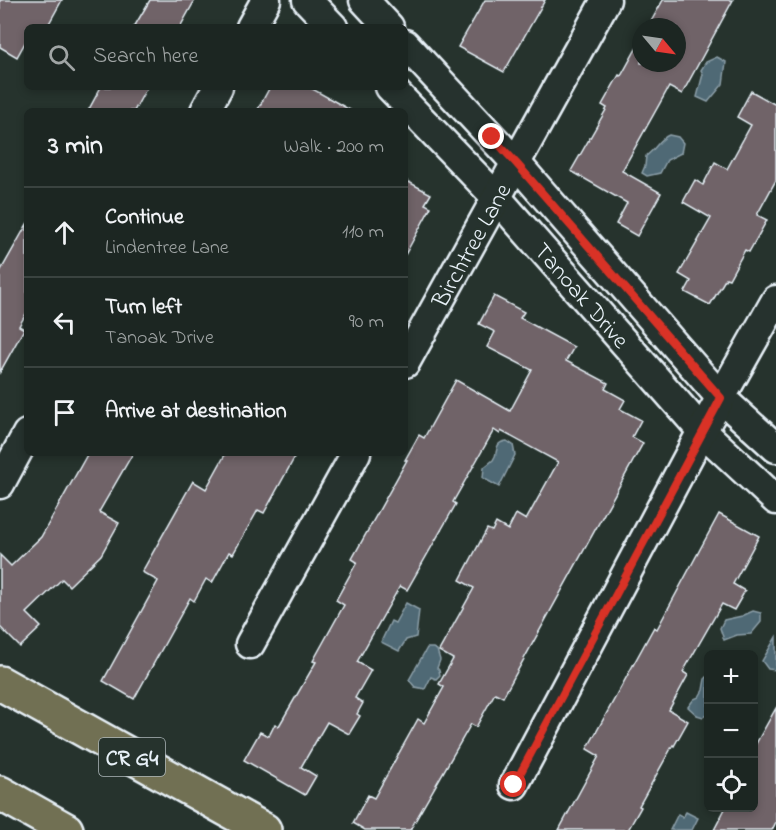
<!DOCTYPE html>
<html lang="en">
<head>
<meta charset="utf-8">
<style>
  :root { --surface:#1c2622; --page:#29322f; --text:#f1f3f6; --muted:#a0a5a5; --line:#3a4340 }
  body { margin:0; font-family:"Indie Flower",sans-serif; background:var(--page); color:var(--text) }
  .controls { position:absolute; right:18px; bottom:18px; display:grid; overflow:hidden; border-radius:9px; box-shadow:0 3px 9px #0003 }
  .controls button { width:54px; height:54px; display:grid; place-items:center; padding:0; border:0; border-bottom:2px solid var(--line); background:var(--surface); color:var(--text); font:30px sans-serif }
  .compass { position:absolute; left:632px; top:18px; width:54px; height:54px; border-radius:50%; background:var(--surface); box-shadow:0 3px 9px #0003; rotate:119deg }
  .stop { position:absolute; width:18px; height:18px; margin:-14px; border:4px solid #d93025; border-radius:50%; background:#fff }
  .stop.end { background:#d93025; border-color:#fff; box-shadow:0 2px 6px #0008 }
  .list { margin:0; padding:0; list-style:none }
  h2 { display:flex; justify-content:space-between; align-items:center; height:78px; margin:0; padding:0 24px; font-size:26px }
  h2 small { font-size:20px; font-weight:400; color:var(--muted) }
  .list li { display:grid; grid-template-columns:39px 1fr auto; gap:18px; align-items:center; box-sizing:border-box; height:90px; padding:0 24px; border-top:2px solid var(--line) }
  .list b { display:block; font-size:22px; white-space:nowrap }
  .list p { margin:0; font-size:20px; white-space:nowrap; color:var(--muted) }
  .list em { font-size:20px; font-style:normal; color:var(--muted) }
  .icon { flex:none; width:33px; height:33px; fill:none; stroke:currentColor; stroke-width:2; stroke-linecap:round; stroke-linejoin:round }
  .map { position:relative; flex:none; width:776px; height:830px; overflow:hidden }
  .search { position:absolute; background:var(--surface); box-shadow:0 3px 9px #0003; left:24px; top:24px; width:384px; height:66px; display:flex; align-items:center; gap:15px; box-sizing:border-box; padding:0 21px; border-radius:9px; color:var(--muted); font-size:22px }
  .panel { position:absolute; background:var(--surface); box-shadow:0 3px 9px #0003; left:24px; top:108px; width:384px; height:348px; border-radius:9px }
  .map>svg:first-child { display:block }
  .water { fill:#4f6974; stroke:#8c9fa9; stroke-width:1.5 }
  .building { fill:#706468; stroke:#e8f1f8; stroke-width:1.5 }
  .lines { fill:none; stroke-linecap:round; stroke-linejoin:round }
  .street-casing { stroke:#e8f1f8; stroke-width:33 }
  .highway-casing { stroke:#e8f1f8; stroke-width:38 }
  .street { stroke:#26332d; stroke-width:28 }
  .highway { stroke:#716f52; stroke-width:33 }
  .route { stroke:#d93025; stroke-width:8 }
  .labels { text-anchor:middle; stroke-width:5; stroke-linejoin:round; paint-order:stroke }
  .shield { fill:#26332d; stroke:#aeb8bb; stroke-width:1.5 }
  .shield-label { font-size:22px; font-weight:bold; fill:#e8f1f8 }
  .street-label { font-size:24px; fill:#e8f1f8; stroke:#26332d }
</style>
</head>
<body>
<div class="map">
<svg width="776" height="830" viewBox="0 0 776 830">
  <rect width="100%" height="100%" fill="#26332d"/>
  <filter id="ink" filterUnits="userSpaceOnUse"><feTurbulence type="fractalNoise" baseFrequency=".0167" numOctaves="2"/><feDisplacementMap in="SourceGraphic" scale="12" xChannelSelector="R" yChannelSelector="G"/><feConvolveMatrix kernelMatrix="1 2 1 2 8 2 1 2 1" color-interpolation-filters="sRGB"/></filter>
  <g filter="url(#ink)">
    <g class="water">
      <path d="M 717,57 L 726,62 L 723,84 L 708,102 L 697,97 L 703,74 L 701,70 L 706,62 Z"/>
      <path d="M 669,135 L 678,137 L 683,143 L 681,153 L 667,160 L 660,173 L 647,176 L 642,173 L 645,166 L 646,156 C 656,149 659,139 669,135 Z"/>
      <path d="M 507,441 L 513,445 L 515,455 L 499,487 L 483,478 L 484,467 C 485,467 492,461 493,460 C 500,451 492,443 507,441 Z"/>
      <path d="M 406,603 L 419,610 L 416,637 L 406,640 L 399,651 L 381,642 L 391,621 L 395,623 Z"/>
      <path d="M 753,611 L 761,613 L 761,622 L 751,634 L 737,635 L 724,640 L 720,628 L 724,620 L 742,616 Z"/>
      <path d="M 776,637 L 776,670 L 768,669 L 762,661 Z"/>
      <path d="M 427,648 L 433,648 L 437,650 L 440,660 L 437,668 L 439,670 L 440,675 L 436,679 L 431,677 L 425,689 L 415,687 L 409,680 Z"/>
      <path d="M 708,676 L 708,714 L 703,717 L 697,715 L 688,707 L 694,699 L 699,697 L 703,690 L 705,679 Z"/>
      <path d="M 686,812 L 698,818 L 692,830 L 670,830 L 678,814 L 683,817 Z"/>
    </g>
    <g class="building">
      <path d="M 0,0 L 62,0 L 47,27 L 27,27 L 27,39 L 17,57 L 0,47 Z"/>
      <path d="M 150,0 L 195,0 L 180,27 L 134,27 Z"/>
      <path d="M 485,0 L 545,0 L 504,72 L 458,47 Z"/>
      <path d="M 663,0 L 733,0 L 682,94 L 669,87 L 622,171 L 661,193 L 637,236 L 616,224 L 627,203 L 571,171 L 607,108 L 602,105 L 619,75 L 621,76 L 641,40 L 641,63 L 677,63 L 677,27 L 648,27 Z"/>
      <path d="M 101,87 L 147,87 L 134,111 L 88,111 Z"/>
      <path d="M 270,87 L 309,87 L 352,111 L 257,111 Z"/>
      <path d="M 751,91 L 776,105 L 776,180 L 757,215 L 767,220 L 749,252 L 745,250 L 729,279 L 726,278 L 710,305 L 685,292 L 691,281 L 679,274 L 711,218 L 683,202 L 695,180 L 703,185 L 715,162 L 727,169 L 751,125 L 737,117 Z"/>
      <path d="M 405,180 L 431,194 L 425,204 L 431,207 L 405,255 Z"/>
      <path d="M 27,224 L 27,312 L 19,326 L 24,329 L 0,372 L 0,272 Z"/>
      <path d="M 494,296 L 524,312 L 520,318 L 574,347 L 566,361 L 608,383 L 605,389 L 625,400 L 620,409 L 641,420 L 632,437 L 643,443 L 503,697 L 495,693 L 476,727 L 471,724 L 410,830 L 365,830 L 353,823 L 368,795 L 374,798 L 418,719 L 424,723 L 444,687 L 439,684 L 453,659 L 439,651 L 474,588 L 460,580 L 487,529 L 492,531 L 496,523 L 508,530 L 516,514 L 526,520 L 558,462 L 501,431 L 500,434 L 494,430 L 453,502 L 456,504 L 407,590 L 400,586 L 357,662 L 371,670 L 355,698 L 363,703 L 357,714 L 360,716 L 349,734 L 327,722 L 301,767 L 316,776 L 305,795 L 244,760 L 260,732 L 269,736 L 275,724 L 279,726 L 316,662 L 313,661 L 344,605 L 336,600 L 357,562 L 352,559 L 407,460 L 405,460 L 419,435 L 424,438 L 456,380 L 510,411 L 532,370 L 487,347 L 495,332 L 479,324 Z"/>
      <path d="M 88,453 L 133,453 L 99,512 L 119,523 L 101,555 L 69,586 L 62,579 L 27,613 L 41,627 L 20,647 L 0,627 L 0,555 L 11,566 L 41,537 Z"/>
      <path d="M 226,453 L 297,453 L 264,513 L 258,510 L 233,554 L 229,552 L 212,583 L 206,579 L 194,601 L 190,598 L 134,699 L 103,681 L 158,581 L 142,572 L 193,481 L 206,489 Z"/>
      <path d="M 719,514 L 759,536 L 733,584 L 745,591 L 734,610 L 722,604 L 683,672 L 688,675 L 669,710 L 688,721 L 674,746 L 673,745 L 639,806 L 641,807 L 628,830 L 559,830 L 599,756 L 587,749 L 654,627 L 657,629 Z"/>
      <path d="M 776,708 L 776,822 L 772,830 L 714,830 L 726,807 L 753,807 L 753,749 Z"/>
    </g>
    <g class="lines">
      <g class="street-casing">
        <g id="street">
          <path d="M 307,0 L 333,27"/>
          <path d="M 364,0 L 389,27"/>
          <path d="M 251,27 L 266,0"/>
          <path d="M 405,44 L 516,163 L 721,398 L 776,448"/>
          <path d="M 390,87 L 497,198 L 702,431 L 776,500"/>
          <path d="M 205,111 L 218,87"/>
          <path d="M 405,363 L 606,0"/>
          <path d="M 0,484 L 27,434"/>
          <path d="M 250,644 L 356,453"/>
          <path d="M 514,785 L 702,431 L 776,300"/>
        </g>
      </g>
      <g class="highway-casing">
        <g id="highway">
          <path d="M 0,683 L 264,830"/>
          <path d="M 0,793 L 66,830"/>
        </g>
      </g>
      <use href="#street" class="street"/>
      <use href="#highway" class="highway"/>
    </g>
  </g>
  <g class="lines" filter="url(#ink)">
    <path class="route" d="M 492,137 L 516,163 L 721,398 L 514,785"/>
  </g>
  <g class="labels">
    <rect class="shield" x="99" y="738" width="66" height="38" rx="4.5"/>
    <g class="shield-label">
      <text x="132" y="765">CR G4</text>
    </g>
    <g class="street-label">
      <text transform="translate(471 245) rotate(-61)" y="8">Birchtree Lane</text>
      <text transform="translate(582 295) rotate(49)" y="8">Tanoak Drive</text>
    </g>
  </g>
</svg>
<div class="controls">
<button>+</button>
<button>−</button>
<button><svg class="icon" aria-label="locate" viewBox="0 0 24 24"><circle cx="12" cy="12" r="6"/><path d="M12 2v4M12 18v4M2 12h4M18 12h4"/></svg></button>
</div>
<svg class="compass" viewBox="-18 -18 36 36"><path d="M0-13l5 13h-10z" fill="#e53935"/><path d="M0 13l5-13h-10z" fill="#a0a5a5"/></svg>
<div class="stop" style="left:514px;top:785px"></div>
<div class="stop end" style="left:492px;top:137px"></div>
<div class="search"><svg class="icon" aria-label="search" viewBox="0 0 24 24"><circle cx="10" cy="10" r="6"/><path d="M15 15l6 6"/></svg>Search here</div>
<section class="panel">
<h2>3 min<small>Walk · 200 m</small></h2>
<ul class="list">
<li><svg class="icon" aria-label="ahead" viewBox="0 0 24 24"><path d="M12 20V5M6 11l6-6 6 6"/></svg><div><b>Continue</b><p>Lindentree Lane</p></div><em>110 m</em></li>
<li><svg class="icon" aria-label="left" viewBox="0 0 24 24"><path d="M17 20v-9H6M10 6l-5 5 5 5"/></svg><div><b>Turn left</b><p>Tanoak Drive</p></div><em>90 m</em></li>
<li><svg class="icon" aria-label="arrive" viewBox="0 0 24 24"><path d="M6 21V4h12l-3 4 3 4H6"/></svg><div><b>Arrive at destination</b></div></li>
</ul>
</section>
</div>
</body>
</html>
